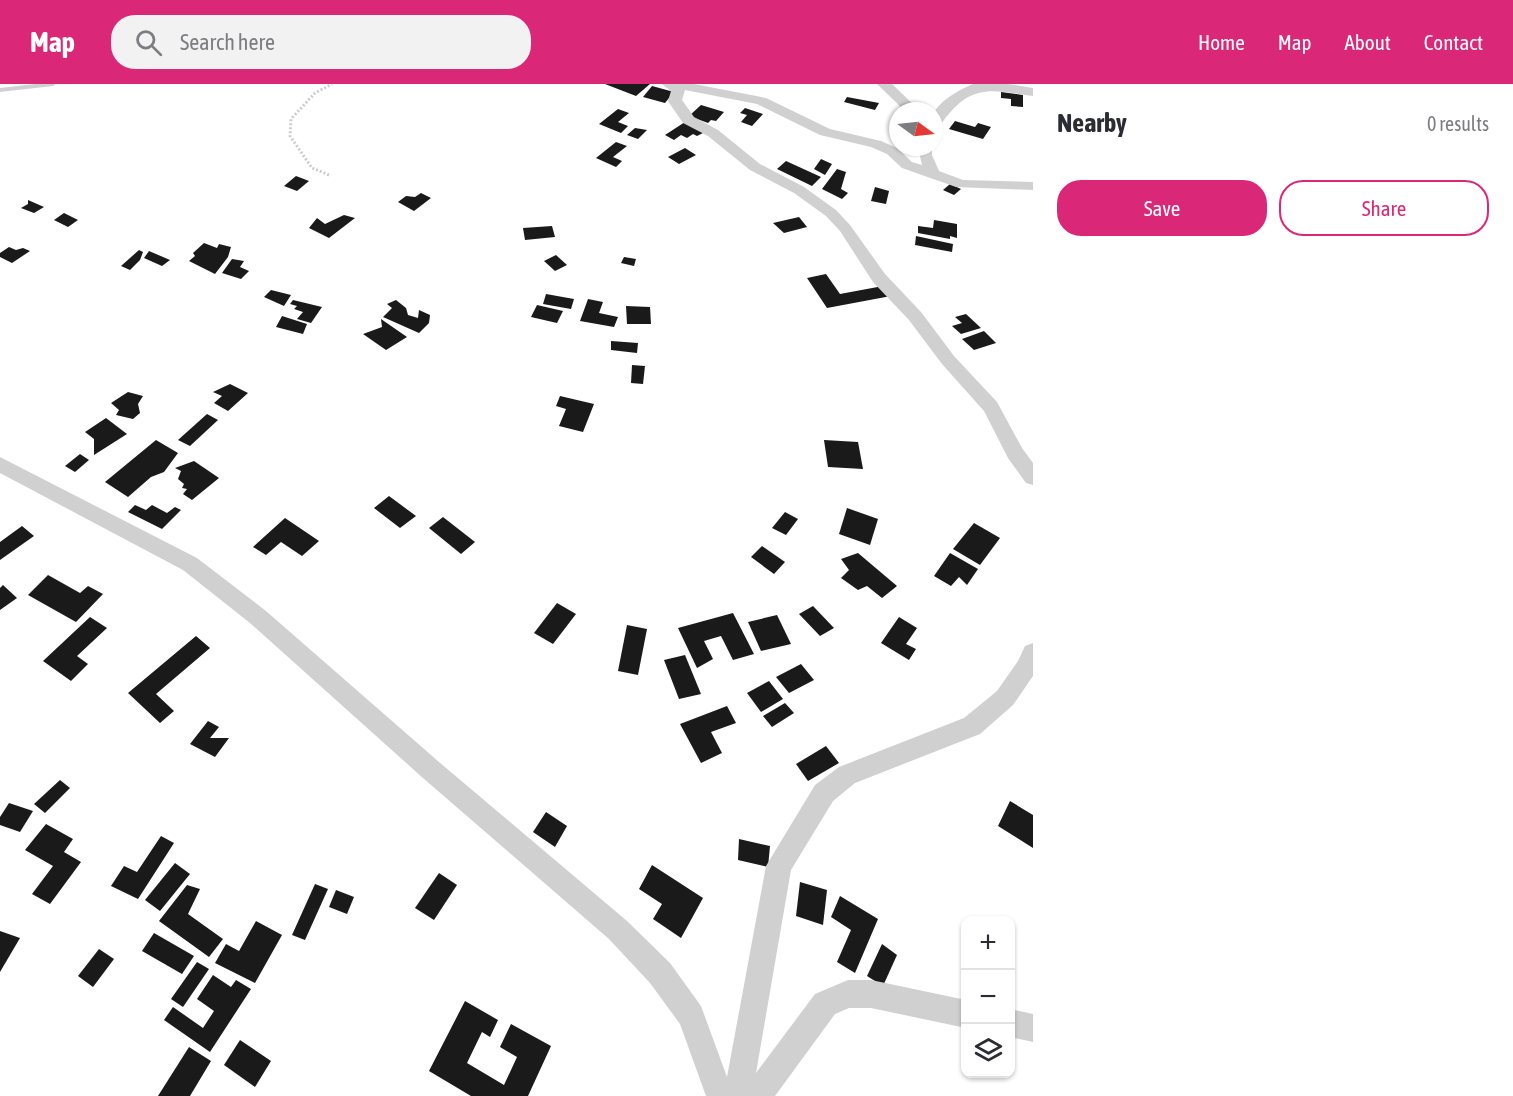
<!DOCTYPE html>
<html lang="en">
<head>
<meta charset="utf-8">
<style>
  :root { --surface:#fff; --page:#f2f2f3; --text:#2b2b33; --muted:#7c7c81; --line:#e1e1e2; --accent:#db2777 }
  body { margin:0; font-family:"Asap Condensed",sans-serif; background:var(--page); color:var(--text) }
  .controls { position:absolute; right:18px; bottom:18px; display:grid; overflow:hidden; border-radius:12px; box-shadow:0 2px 4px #0004 }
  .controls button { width:54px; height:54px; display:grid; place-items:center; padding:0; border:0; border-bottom:2px solid var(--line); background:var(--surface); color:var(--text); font:30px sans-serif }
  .compass { position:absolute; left:889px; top:18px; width:54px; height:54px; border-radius:50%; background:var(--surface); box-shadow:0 2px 4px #0004; rotate:105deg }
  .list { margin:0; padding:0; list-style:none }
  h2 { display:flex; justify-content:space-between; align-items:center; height:78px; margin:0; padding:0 24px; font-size:26px }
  h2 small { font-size:20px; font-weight:400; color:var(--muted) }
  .actions { display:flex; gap:12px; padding:18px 24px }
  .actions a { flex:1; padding:14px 0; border:2px solid var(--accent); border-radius:24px; text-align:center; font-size:21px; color:var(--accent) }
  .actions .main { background:var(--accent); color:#fff }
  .icon { flex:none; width:33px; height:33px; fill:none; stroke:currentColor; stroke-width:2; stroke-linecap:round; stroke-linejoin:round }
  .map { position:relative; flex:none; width:1033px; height:1012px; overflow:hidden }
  header { display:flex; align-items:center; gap:36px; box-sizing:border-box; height:84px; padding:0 30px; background:var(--accent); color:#fff }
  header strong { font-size:28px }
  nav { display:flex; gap:33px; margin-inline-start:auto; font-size:21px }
  .search { width:420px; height:54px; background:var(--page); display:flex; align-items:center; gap:15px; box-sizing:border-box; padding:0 21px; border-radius:24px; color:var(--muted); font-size:22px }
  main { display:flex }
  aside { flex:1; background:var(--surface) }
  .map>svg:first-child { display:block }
  .building { fill:#1a1a1a }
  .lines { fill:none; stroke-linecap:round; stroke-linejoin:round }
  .path { stroke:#cdcdcd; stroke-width:3; stroke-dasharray:2 2; stroke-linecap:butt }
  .lane { fill:#d0d0d0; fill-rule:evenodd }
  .street { fill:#d0d0d0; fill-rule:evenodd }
</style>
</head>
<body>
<header>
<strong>Map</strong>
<div class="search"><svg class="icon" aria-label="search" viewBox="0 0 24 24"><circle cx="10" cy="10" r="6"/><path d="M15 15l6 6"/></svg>Search here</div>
<nav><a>Home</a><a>Map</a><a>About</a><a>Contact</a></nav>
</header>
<main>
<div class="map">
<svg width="1033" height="1012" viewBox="0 0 1033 1012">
  <rect width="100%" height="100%" fill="#fff"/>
  <g class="building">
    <path d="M 605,0 L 650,0 L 636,12 Z"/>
    <path d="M 652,2 L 674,8 L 665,19 L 643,13 Z"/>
    <path d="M 1001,8 L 1023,11 L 1023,23 L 1011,22 L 1011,15 L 1001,14 Z"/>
    <path d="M 847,13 L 879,19 L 875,26 L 844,18 Z"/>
    <path d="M 701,21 L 724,28 L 716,37 L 711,36 L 708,39 L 689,32 Z"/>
    <path d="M 745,24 L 763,30 L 752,42 L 741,38 L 747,31 L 740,29 Z"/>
    <path d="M 618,25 L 629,29 L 618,38 L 628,42 L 621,49 L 599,40 Z"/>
    <path d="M 955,37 L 975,43 L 978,39 L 991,43 L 983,55 L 949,45 Z"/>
    <path d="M 685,38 L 705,48 L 697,52 L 693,50 L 687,54 L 681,51 L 674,56 L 665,51 Z"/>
    <path d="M 635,44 L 647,46 L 638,55 L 627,51 Z"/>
    <path d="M 616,58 L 627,62 L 613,73 L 622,77 L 616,83 L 596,74 Z"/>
    <path d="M 685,64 L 696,71 L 679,80 L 668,73 Z"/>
    <path d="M 821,75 L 832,80 L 825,91 L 814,85 Z"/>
    <path d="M 786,77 L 821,93 L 812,102 L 777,85 Z"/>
    <path d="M 837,85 L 846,88 L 841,105 L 848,109 L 842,115 L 822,105 Z"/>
    <path d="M 296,92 L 309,97 L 297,107 L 284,102 Z"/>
    <path d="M 950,100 L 961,105 L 954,111 L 943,106 Z"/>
    <path d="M 875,103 L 889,107 L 886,120 L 871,117 Z"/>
    <path d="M 421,109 L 431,114 L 414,127 L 398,118 L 406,112 L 415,113 Z"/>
    <path d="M 28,116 L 44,123 L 34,129 L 21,124 L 28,120 Z"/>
    <path d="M 64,129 L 78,136 L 68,143 L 54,136 Z"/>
    <path d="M 344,131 L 355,134 L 329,154 L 309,144 L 317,134 L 325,140 Z"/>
    <path d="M 799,133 L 807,143 L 784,149 L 773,139 Z"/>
    <path d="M 934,136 L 957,140 L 957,154 L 950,152 L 950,155 L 918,149 L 918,142 L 933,144 Z"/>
    <path d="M 552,142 L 555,153 L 525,156 L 523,144 Z"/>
    <path d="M 916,152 L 953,160 L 952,168 L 915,161 Z"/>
    <path d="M 204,159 L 217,164 L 219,160 L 231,163 L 228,173 L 215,190 L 189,177 L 195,172 L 193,169 Z"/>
    <path d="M 9,163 L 16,166 L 23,164 L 30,167 L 12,179 L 0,173 L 0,169 Z"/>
    <path d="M 139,166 L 143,168 L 140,176 L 130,186 L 121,182 Z"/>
    <path d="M 149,167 L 170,176 L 162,182 L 144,174 Z"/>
    <path d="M 556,171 L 567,181 L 555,187 L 544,177 Z"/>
    <path d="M 624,173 L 636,175 L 634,182 L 621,179 Z"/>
    <path d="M 232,175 L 244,177 L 240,183 L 249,187 L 241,195 L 222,189 Z"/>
    <path d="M 826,190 L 840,210 L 883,202 L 891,212 L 827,224 L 807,194 Z"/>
    <path d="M 271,206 L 291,211 L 284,222 L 264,213 Z"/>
    <path d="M 546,210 L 574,215 L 571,225 L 543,220 Z"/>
    <path d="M 588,215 L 603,218 L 599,229 L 618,233 L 614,243 L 580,237 Z"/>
    <path d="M 293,216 L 322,223 L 311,239 L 297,235 L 303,228 L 294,225 L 297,222 L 290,220 Z"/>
    <path d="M 396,216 L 406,224 L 408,231 L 418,234 L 419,226 L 430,231 L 429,239 L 419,249 L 383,233 L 392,224 L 387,220 Z"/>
    <path d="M 537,221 L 563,227 L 557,239 L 531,233 Z"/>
    <path d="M 626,222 L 650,223 L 651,240 L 627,240 Z"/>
    <path d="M 966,230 L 981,244 L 961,250 L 952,242 L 962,239 L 955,233 Z"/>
    <path d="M 282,232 L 307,240 L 303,250 L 276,243 Z"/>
    <path d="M 381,235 L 407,253 L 386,266 L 363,250 L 382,243 Z"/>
    <path d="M 984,247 L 996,259 L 974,266 L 962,255 Z"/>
    <path d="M 611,257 L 638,259 L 637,269 L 611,266 Z"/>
    <path d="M 632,281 L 645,282 L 643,300 L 631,299 Z"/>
    <path d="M 230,300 L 248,309 L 228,327 L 214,319 L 222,312 L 213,308 Z"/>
    <path d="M 128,308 L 143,312 L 138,320 L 140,329 L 133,335 L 116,331 L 119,326 L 111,319 Z"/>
    <path d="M 560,312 L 594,320 L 583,348 L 559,342 L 566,325 L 556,322 Z"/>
    <path d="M 207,330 L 218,336 L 190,362 L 178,356 Z"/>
    <path d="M 106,334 L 127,350 L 94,371 L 94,355 L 85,348 Z"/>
    <path d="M 156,356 L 178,369 L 164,388 L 151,393 L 128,413 L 105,398 Z"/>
    <path d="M 824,356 L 858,358 L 863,385 L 828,383 Z"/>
    <path d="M 80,370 L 89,376 L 75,388 L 65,382 Z"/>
    <path d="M 194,377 L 219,394 L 192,416 L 183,410 L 187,405 L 182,404 L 184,400 L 178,395 L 181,387 L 175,384 Z"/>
    <path d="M 389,412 L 416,432 L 400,444 L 374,424 Z"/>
    <path d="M 135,421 L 146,426 L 152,421 L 167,429 L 175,423 L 181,426 L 162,445 L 128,428 Z"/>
    <path d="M 847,424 L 878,435 L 870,461 L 839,450 Z"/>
    <path d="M 785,428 L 798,435 L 786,451 L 772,444 Z"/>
    <path d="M 443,433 L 475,458 L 461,470 L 429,444 Z"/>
    <path d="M 285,434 L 319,457 L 302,472 L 281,458 L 266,471 L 253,463 Z"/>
    <path d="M 974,439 L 1000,454 L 980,481 L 953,465 Z"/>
    <path d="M 22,442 L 34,452 L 0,476 L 0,458 Z"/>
    <path d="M 762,462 L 785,478 L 774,490 L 751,473 Z"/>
    <path d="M 858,469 L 897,502 L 882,514 L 867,502 L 858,506 L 841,494 L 849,486 L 841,475 Z"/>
    <path d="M 950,469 L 978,485 L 967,501 L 959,493 L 951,502 L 934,492 Z"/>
    <path d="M 48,491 L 80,509 L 88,502 L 103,510 L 76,538 L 28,511 Z"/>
    <path d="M 3,501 L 17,514 L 0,526 L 0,504 Z"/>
    <path d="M 557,519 L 576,530 L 553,560 L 534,549 Z"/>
    <path d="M 813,522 L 834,544 L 820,552 L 799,530 Z"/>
    <path d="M 733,529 L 754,570 L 733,576 L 721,552 L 704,557 L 713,575 L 697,584 L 678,544 Z"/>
    <path d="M 777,531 L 791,560 L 761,567 L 748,538 Z"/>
    <path d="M 90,533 L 107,544 L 77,572 L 88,580 L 71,597 L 43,577 Z"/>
    <path d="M 899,533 L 917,544 L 906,560 L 916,565 L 909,576 L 881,559 Z"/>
    <path d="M 627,541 L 647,545 L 638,591 L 618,587 Z"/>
    <path d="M 196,552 L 210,564 L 156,610 L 174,627 L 160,639 L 128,609 Z"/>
    <path d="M 685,571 L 701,610 L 679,615 L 664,576 Z"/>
    <path d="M 801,580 L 814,596 L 789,609 L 776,593 Z"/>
    <path d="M 769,597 L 783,615 L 761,628 L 747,609 Z"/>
    <path d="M 785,619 L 794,629 L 772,643 L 763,632 Z"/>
    <path d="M 727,622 L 736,639 L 711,648 L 722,669 L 701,679 L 680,640 Z"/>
    <path d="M 208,637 L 219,643 L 210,654 L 229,654 L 215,673 L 190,660 Z"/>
    <path d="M 826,662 L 839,679 L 808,697 L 796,680 Z"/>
    <path d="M 60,696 L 70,704 L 45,729 L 34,720 Z"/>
    <path d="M 1010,717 L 1033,731 L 1033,764 L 998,742 Z"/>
    <path d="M 9,719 L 33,727 L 20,748 L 0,741 L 0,733 Z"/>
    <path d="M 546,728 L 567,742 L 555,763 L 533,748 Z"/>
    <path d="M 46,740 L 73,755 L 64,768 L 81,778 L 50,820 L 32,810 L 53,782 L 25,766 Z"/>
    <path d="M 161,752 L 174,759 L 138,815 L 111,802 L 124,782 L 137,788 Z"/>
    <path d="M 739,755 L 770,762 L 768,783 L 738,776 Z"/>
    <path d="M 175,779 L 190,790 L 160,827 L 145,816 Z"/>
    <path d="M 652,781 L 703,814 L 681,854 L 653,835 L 662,820 L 639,805 Z"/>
    <path d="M 439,789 L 457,801 L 434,836 L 415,824 Z"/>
    <path d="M 800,798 L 827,806 L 823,841 L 796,832 Z"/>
    <path d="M 315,800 L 328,805 L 305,856 L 292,851 Z"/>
    <path d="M 187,801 L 200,805 L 188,830 L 223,855 L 209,873 L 159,837 Z"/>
    <path d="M 336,806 L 354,813 L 347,830 L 329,823 Z"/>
    <path d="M 840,812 L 878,835 L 855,889 L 837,878 L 851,846 L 831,833 Z"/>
    <path d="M 256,837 L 282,851 L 255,899 L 215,879 L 226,860 L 239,867 Z"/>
    <path d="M 0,847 L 20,854 L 0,888 Z"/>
    <path d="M 154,849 L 194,872 L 182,890 L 142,867 Z"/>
    <path d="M 882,860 L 897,871 L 883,902 L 867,892 Z"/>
    <path d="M 99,865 L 114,875 L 93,903 L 78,892 Z"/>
    <path d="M 197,878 L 209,885 L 183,923 L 171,915 Z"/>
    <path d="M 213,891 L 231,903 L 236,896 L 251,905 L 210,968 L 164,936 L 173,923 L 203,944 L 214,927 L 197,915 Z"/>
    <path d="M 465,917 L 498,936 L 490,953 L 482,948 L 467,979 L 504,1001 L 517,973 L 500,963 L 511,940 L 551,962 L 528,1012 L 471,1012 L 429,987 Z"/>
    <path d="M 240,956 L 271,977 L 255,1003 L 224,981 Z"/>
    <path d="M 189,963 L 211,977 L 190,1012 L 158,1012 Z"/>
  </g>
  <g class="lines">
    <path class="path" d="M 329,91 L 312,84 L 290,52 L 291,35 L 315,9 L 332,0"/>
    <path class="lane" d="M 35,0 L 56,0 L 53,2 L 0,8 L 0,4 Z"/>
    <g class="street">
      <path d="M 662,0 L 694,0 L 766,14 L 830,45 L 881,57 L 897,64 L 912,78 L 922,81 L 918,63 L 932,63 L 932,71 L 939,87 L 963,96 L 1033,98 L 1033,106 L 956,103 L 902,84 L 887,70 L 871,63 L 820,51 L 757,20 L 685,6 L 682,16 L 694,33 L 718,46 L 760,80 L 804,103 L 836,126 L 850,141 L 885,190 L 921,228 L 954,272 L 997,318 L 1022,364 L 1033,379 L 1033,401 L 1026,399 L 1008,374 L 984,327 L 942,280 L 909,236 L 873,198 L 840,147 L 826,132 L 794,109 L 750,86 L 708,52 L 683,39 L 668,17 L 671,7 Z"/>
      <path d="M 877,0 L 892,0 L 920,27 L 905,27 Z"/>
      <path d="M 973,0 L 1008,0 L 1033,4 L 1033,12 C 986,5 969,0 939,43 L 934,44 C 934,40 933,33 934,29 C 940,16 961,5 973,0 Z"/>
      <path d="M 0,373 L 197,474 L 266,527 L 439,678 L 627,837 L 670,879 L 701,922 L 727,993 L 766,782 L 815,701 L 839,683 L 964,634 L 997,607 L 1018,577 L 1025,562 L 1033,559 L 1033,592 L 1013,621 L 980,650 L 855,699 L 833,717 L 791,786 L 756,989 L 815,910 L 848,896 L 871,896 L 966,916 L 966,944 L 871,924 L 849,924 L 835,930 L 775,1012 L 706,1012 L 680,940 L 650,899 L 609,855 L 423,694 L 250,539 L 183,486 L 0,389 Z"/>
      <path d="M 1010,925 L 1033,930 L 1033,958 L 1010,953 Z"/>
    </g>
  </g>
</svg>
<div class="controls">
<button>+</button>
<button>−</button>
<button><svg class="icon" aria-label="layers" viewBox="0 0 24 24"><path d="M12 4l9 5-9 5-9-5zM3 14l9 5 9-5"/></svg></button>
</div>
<svg class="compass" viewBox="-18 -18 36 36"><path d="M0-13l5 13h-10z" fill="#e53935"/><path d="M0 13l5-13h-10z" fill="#7c7c81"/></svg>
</div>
<aside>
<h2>Nearby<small>0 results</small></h2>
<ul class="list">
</ul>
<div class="actions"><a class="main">Save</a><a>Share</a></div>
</aside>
</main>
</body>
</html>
